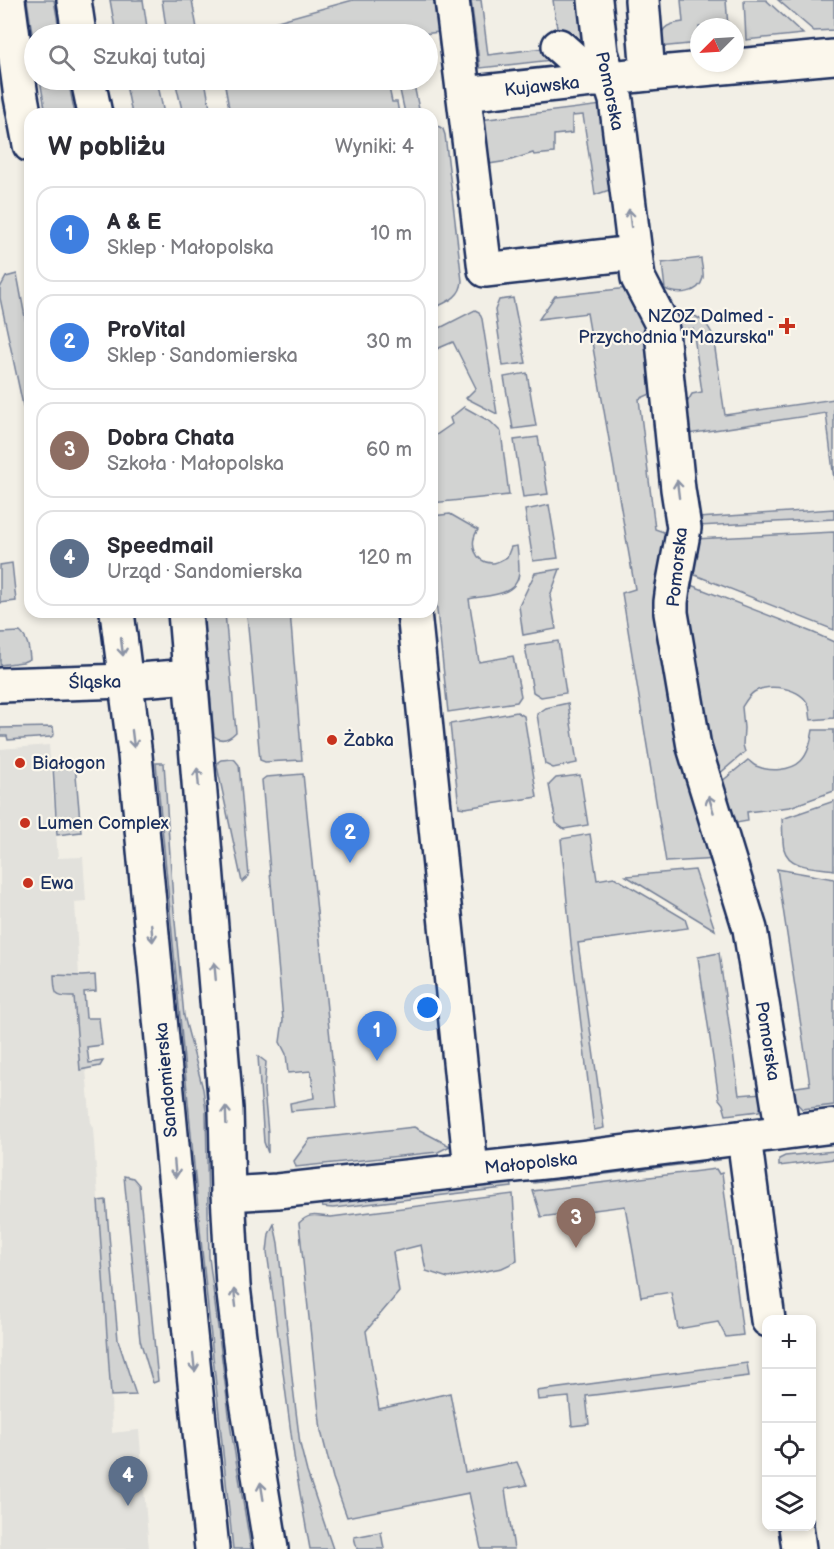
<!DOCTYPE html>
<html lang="pl">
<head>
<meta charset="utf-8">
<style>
  :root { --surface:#fff; --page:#f7f7f7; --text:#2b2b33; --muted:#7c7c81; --line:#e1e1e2; --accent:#2563eb }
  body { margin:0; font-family:"Balsamiq Sans",sans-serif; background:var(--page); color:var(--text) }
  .controls { position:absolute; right:18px; bottom:18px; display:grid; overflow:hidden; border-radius:12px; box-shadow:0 3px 9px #0003 }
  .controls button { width:54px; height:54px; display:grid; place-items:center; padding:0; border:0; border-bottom:2px solid var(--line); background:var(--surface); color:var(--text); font:30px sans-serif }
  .compass { position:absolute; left:690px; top:18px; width:54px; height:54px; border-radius:50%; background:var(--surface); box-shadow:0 3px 9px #0003; rotate:246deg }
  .you { position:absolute; left:428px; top:1008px; width:21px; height:21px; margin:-15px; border:4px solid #fff; border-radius:50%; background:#1a73e8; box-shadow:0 0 0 9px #1a73e833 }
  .badge { display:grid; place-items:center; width:39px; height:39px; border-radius:50%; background:var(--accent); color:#fff; font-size:20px; font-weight:700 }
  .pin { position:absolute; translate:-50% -50px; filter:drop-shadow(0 2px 3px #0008) }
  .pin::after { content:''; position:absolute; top:32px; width:21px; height:18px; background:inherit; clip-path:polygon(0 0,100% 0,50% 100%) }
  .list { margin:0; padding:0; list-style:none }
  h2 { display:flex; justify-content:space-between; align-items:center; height:78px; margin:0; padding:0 24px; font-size:26px }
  h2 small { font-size:20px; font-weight:400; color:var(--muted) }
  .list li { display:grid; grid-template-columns:39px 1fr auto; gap:18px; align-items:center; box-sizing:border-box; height:96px; margin:0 12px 12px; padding:0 12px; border:2px solid var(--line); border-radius:18px }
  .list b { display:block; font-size:22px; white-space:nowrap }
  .list p { margin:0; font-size:20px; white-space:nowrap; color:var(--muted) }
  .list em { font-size:20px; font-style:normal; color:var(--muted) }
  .icon { flex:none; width:33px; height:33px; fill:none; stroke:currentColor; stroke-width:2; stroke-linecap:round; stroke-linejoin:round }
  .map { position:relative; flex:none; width:834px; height:1549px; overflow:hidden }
  .search { position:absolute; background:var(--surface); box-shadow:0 3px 9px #0003; left:24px; top:24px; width:414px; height:66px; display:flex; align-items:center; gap:15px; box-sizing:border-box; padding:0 21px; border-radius:33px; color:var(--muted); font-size:22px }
  .panel { position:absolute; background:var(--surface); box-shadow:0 3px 9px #0003; left:24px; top:108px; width:414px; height:510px; border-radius:18px }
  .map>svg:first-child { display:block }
  .built { fill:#e2e1dc }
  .green { fill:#d2d3d2; stroke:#768198; stroke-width:1.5 }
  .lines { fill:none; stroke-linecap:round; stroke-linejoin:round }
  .minor-casing { stroke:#1b2f5e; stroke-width:38 }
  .minor { stroke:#fbf7ec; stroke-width:33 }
  .oneway { stroke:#8b93a5 }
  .poi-dot { fill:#c8321e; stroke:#fbf7ec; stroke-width:2 }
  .labels { text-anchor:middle; stroke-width:4.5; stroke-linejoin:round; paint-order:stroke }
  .street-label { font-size:18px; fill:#1b2f5e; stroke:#fbf7ec }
  .poi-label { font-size:18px; fill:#1b2f5e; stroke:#fbf7ec; text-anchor:start }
</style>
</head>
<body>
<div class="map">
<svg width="834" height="1549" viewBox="0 0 834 1549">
  <rect width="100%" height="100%" fill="#f2efe6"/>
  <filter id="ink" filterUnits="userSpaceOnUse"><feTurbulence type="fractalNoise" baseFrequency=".0167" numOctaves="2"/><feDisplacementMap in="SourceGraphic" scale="12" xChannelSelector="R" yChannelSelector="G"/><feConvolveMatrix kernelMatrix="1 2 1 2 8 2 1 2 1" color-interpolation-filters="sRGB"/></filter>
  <g filter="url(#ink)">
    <path class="built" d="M 49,745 L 58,858 L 83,857 L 86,901 L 75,902 L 79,976 L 68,975 L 57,994 L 62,998 L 74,997 L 80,1070 L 86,1070 L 91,1124 L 93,1128 L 98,1197 L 111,1396 L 112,1433 L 139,1430 L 149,1549 L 0,1549 L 0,749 Z"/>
    <g class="green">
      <path d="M 27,0 L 54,0 L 60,34 L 34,34 L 34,46 Z"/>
      <path d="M 110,0 L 143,0 L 148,34 L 116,34 Z"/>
      <path d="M 162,0 L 192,0 L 198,34 L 167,34 Z"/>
      <path d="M 353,0 L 434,0 L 439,32 L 423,34 L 231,34 Z"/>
      <path d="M 471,0 L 481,0 L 488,55 L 552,47 L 561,59 L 480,68 Z"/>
      <path d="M 553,0 L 587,0 L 592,52 L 558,35 Z"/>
      <path d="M 681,0 L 726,0 L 728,27 L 699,27 L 699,43 L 659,47 C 661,29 664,24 683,22 Z"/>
      <path d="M 744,0 L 766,0 L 803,34 L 746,40 Z"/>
      <path d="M 778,0 L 834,0 L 834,30 L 814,31 Z"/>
      <path d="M 40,80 L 68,80 L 75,114 L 46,114 Z"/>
      <path d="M 125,80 L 157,80 L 164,114 L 132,114 Z"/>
      <path d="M 175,80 L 205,80 L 211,114 L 183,114 Z"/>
      <path d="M 224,80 L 413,80 L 419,109 L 405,113 L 398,81 L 388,83 L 392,102 L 397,102 L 399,114 L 339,114 L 336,112 L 331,114 L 230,114 Z"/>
      <path d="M 602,105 L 615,188 L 595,195 L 583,115 L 572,116 L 572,133 L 554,135 L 554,153 L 534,155 L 533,153 L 508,161 L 489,164 L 498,229 L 497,234 L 480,120 Z"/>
      <path d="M 438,126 L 443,129 L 445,135 L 462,281 C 461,298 446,302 432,309 L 432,242 L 435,240 L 432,231 L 432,128 Z"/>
      <path d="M 701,258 C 701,264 704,272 703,278 C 699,295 677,295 665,289 L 662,263 Z"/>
      <path d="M 17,274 L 30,344 L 30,438 L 0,298 L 0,288 L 6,277 Z"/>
      <path d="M 628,288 L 646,317 L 657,391 L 639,399 L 655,529 L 672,535 L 719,859 L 666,862 L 622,593 L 635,589 L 587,313 L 539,319 L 555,296 Z"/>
      <path d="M 513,298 L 526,363 L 503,366 L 495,310 L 499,300 Z"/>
      <path d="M 475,310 L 479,312 L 482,319 L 497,414 L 466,398 L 476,388 L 453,342 L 432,351 L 432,332 Z"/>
      <path d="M 691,314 C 703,320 708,324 713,336 L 725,415 L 834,399 L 834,480 L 826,413 L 688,434 L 685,406 L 692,394 L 702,392 L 693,329 L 672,331 L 674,317 L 681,315 Z"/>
      <path d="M 527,373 L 536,426 L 513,429 L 504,377 Z"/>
      <path d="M 464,407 L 491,422 L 501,432 L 509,495 L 432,503 L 432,438 L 452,424 L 450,418 Z"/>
      <path d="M 538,437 L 548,494 L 523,497 L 514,440 Z"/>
      <path d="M 549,505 L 558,558 L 533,561 L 525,510 Z"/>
      <path d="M 834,509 L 834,519 L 698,526 L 698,518 Z"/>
      <path d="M 450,514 L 478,530 C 468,542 475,564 493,563 C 497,563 503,559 507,557 L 511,547 L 517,546 C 518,554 519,563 519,571 C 519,597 487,595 469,599 L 479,662 L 513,656 L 521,696 L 517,702 L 448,712 L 432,564 L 432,516 Z"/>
      <path d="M 834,532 L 834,630 L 685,571 L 694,539 Z"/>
      <path d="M 12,563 L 16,601 L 0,603 L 0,565 Z"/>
      <path d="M 560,569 L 550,596 L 556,629 L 523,635 L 519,606 L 535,573 Z"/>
      <path d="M 683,582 L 814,633 L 834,642 L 834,718 L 811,720 C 810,716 810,710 809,706 C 801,687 769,683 754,692 C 749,695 745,702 742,707 L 744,728 L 743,745 L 745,752 L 712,780 Z"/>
      <path d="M 206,612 L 225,613 L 236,732 C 230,738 222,743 214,736 L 203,616 Z"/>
      <path d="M 251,612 L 290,612 L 302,760 L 265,762 L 260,760 L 247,615 Z"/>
      <path d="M 20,632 C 28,639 29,648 30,659 L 23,662 L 0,665 L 0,633 Z"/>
      <path d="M 558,641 L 566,693 L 541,697 L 533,692 L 525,646 Z"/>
      <path d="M 568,703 L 577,763 L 553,768 L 545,764 L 537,714 L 546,708 Z"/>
      <path d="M 517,712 L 524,716 L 537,797 L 465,808 L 459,807 L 450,724 Z"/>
      <path d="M 53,727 L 54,735 L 51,737 L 8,740 L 7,736 L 0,736 L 0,728 Z"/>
      <path d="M 813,730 L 834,730 L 834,791 L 790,807 L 747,812 L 748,821 L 725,825 L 715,787 L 748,760 C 751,762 753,765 756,766 C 769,772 791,771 801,761 C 809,753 811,740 813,730 Z"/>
      <path d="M 233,759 L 235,760 L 239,765 L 249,876 L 242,882 L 217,766 L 218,762 L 221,760 Z"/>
      <path d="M 156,763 L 164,763 L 173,901 L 184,1016 L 203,1089 L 206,1111 L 209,1257 L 231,1430 L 251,1549 L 233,1549 L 202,1250 Z"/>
      <path d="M 75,764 L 81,832 L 57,835 L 53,766 Z"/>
      <path d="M 303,774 L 337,1107 L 291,1111 L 290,1103 L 314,1098 L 311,1071 L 288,1073 L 286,1054 L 280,1042 L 283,1020 L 262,780 L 266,777 Z"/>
      <path d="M 580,775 L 588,825 L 564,829 L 556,823 L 549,785 L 556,778 Z"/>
      <path d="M 834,801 L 834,870 C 817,867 789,869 784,849 C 782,840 783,829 782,819 Z"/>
      <path d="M 590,834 L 597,880 L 614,877 L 685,919 L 688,928 L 578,943 L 604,1128 L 594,1130 L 571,943 L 561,839 Z"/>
      <path d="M 777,869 L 834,879 L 834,1105 L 802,1109 L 794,1100 L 789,1088 L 810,1085 Z"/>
      <path d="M 695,870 L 715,930 L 626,876 Z"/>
      <path d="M 719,953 L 739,1095 L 762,1093 L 763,1100 L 759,1111 L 726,1115 L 723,1104 L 719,1099 L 698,957 Z"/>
      <path d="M 54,975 L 82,976 L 95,975 L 96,991 L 84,992 L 86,1018 L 99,1018 L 102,1045 L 87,1047 L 89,1063 L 103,1061 L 100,1066 L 80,1070 L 74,997 C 53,998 55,994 54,975 Z"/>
      <path d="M 258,1056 L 266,1062 L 264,1090 L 268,1133 L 268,1153 L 264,1142 Z"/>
      <path d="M 414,1127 L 450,1146 L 438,1152 L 296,1167 L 294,1161 L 310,1139 Z"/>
      <path d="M 834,1151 L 834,1159 L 779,1166 L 779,1159 L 785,1156 Z"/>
      <path d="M 718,1155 L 720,1160 L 534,1183 L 534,1177 Z"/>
      <path d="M 716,1169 L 719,1174 L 722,1173 L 743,1335 L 726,1337 L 718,1322 L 678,1329 L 671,1292 L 641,1297 L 625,1206 L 541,1217 L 533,1191 Z"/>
      <path d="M 124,1176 L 133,1178 L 139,1185 L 158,1381 L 153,1383 L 140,1340 Z"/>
      <path d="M 511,1180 L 512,1187 L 333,1208 L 322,1207 L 323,1204 L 329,1202 Z"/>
      <path d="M 513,1194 L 517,1261 L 502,1268 L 448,1278 L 426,1271 L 421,1245 L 393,1252 L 399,1292 L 366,1331 L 379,1409 L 450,1393 L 465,1472 L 517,1462 L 527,1485 L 505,1489 L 514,1549 L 481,1549 L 469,1493 L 347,1517 L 333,1478 L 321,1431 L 299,1223 C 310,1212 316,1216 331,1217 Z"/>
      <path d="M 106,1200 L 118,1340 L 136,1395 L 111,1396 L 98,1201 Z"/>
      <path d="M 274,1224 L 278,1243 L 293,1387 L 300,1444 L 307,1472 L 333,1549 L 310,1549 L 296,1471 L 271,1281 L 267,1252 L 269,1234 Z"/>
      <path d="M 747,1363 L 749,1376 L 586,1396 L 589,1424 L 572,1426 L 569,1397 L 538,1400 L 537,1391 Z"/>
      <path d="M 381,1532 L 384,1549 L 357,1549 L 354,1537 Z"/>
    </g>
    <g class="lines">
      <g class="minor-casing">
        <g id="minor">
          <path d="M 8,0 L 21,97 L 30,145"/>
          <path d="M 74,0 L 79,34"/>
          <path d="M 452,0 L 485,270 L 634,253"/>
          <path d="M 595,0 L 601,53 L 616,100 L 638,278 L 661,322 L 678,489 L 684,528 L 673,587 L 671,602 L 671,613 L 694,747 L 750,929 L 783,1132"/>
          <path d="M 642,0 L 648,74"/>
          <path d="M 559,46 L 597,80"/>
          <path d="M 88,80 L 95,114"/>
          <path d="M 464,94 L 648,74 L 834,57"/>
          <path d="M 117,612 L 135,755 L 189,1324 L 212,1549"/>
          <path d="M 185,612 L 226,1109 L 228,1194 L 233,1286 L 246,1395 L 271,1549"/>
          <path d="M 414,612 L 471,1169"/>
          <path d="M 0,685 L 126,681 L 191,676"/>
          <path d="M 744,1137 L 768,1320"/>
          <path d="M 228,1194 L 277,1191 L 580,1158 L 834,1126"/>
          <path d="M 796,1526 L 799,1549"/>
        </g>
      </g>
      <use href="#minor" class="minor"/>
    </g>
    <defs><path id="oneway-shaft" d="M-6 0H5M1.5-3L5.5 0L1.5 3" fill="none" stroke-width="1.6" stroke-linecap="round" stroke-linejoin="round" transform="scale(1.5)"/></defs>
    <g class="oneway">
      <use href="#oneway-shaft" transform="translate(630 218) rotate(-97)"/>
      <use href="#oneway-shaft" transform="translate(678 489) rotate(-97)"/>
      <use href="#oneway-shaft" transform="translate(122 647) rotate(83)"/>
      <use href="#oneway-shaft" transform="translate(133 739) rotate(83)"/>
      <use href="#oneway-shaft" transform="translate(198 777) rotate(-95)"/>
      <use href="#oneway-shaft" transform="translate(711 804) rotate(-107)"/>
      <use href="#oneway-shaft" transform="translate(152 933) rotate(85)"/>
      <use href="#oneway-shaft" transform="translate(215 971) rotate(-95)"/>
      <use href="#oneway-shaft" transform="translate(226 1115) rotate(-92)"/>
      <use href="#oneway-shaft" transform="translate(175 1169) rotate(85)"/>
      <use href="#oneway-shaft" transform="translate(235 1298) rotate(-97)"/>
      <use href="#oneway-shaft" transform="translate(194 1363) rotate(84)"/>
      <use href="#oneway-shaft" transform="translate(262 1491) rotate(-99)"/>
    </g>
  </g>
  <g class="poi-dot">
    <path d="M784 317h6v6h6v6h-6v6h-6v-6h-6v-6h6z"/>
    <circle cx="332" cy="740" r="6"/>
    <circle cx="20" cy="763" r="6"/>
    <circle cx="25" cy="823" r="6"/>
    <circle cx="28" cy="883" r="6"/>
  </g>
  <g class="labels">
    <g class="street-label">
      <text transform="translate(542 86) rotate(-6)" y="6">Kujawska</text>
      <text transform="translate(610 91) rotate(78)" y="6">Pomorska</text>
      <text transform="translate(677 567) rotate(-84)" y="6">Pomorska</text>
      <text transform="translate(95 682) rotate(-1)" y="6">Śląska</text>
      <text transform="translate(768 1041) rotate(81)" y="6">Pomorska</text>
      <text transform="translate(166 1080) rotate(-95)" y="6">Sandomierska</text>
      <text transform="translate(531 1163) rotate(-6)" y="6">Małopolska</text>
    </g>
    <g class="poi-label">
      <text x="774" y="322" text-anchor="end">NZOZ Dalmed -<tspan x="774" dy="21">Przychodnia "Mazurska"</tspan></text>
      <text x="344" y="746">Żabka</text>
      <text x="32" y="769">Białogon</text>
      <text x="37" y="829">Lumen Complex</text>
      <text x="40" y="889">Ewa</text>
    </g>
  </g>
</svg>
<div class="controls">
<button>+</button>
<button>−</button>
<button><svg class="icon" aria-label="locate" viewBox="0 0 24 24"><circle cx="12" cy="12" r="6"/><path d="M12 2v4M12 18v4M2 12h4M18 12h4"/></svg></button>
<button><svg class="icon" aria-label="layers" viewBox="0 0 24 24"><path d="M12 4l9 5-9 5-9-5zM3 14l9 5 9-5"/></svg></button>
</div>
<svg class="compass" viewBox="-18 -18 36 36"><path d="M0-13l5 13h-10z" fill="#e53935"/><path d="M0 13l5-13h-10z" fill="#7c7c81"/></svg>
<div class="you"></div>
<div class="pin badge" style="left:377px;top:1061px;background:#3f7fe0">1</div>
<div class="pin badge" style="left:350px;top:863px;background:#3f7fe0">2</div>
<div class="pin badge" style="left:576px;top:1248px;background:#8d6e63">3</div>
<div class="pin badge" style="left:128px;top:1506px;background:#5c6f8a">4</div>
<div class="search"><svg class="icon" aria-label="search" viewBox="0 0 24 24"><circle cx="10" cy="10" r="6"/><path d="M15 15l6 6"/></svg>Szukaj tutaj</div>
<section class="panel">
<h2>W pobliżu<small>Wyniki: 4</small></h2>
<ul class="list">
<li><span class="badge" style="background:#3f7fe0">1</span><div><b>A &amp; E</b><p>Sklep · Małopolska</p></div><em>10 m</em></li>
<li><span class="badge" style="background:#3f7fe0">2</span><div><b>ProVital</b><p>Sklep · Sandomierska</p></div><em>30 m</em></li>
<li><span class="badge" style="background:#8d6e63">3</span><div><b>Dobra Chata</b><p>Szkoła · Małopolska</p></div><em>60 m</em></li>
<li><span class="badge" style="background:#5c6f8a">4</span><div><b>Speedmail</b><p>Urząd · Sandomierska</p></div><em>120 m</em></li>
</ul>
</section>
</div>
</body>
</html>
